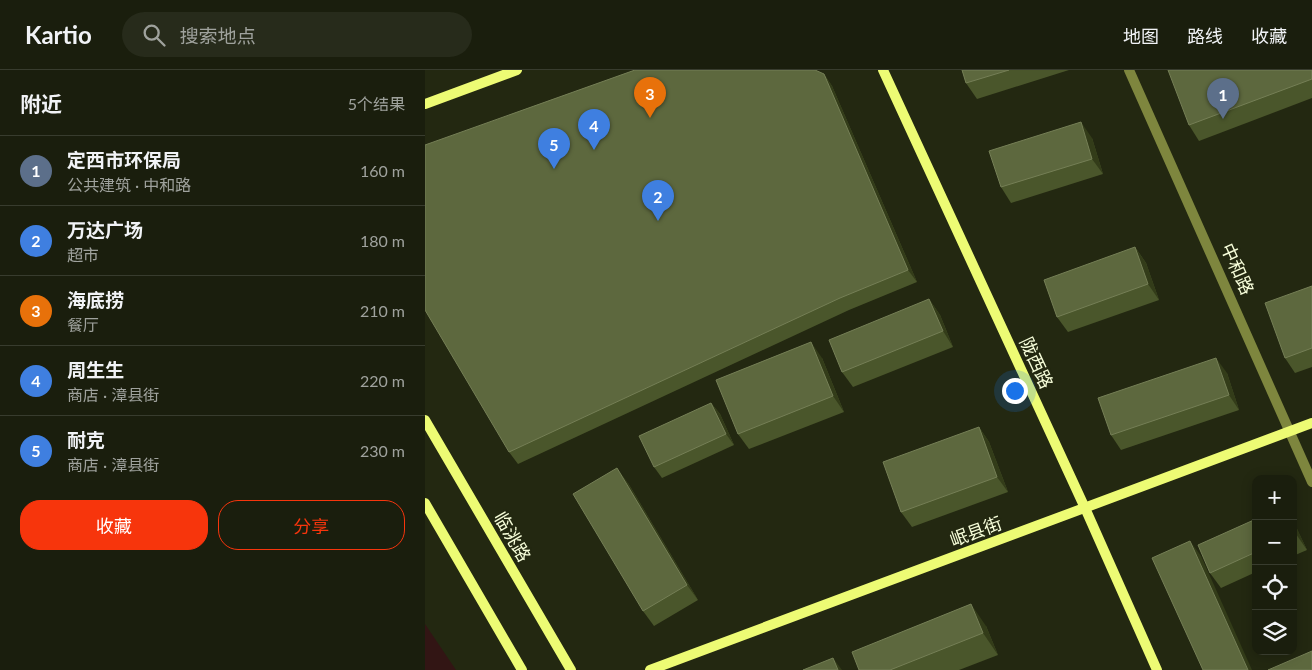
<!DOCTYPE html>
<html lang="zh">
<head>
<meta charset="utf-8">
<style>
  :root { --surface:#1a1e0d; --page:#272b1b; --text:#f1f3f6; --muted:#9fa29d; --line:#383c2e; --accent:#f7350c }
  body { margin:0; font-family:Lato,"Noto Sans SC",sans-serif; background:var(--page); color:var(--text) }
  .controls { position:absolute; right:15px; bottom:15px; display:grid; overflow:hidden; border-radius:10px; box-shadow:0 2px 12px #0003 }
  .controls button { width:45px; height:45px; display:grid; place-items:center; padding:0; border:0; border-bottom:1px solid var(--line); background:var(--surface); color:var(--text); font:25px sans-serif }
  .you { position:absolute; left:589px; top:320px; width:18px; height:18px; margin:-12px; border:4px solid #fff; border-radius:50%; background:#1a73e8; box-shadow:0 0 0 8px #1a73e833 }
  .badge { display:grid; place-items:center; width:32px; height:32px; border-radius:50%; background:var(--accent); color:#fff; font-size:16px; font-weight:700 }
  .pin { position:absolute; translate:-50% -41px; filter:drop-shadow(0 1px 2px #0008) }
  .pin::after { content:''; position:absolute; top:26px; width:18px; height:15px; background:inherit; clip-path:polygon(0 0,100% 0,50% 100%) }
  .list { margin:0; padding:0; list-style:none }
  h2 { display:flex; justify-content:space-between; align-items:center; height:65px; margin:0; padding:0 20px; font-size:21px }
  h2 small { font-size:16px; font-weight:400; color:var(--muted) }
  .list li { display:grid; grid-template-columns:32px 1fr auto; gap:15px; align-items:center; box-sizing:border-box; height:70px; padding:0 20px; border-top:1px solid var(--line) }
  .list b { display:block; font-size:19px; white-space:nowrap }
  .list p { margin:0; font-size:16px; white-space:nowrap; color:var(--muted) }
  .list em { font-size:16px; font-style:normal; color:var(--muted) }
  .actions { display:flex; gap:10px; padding:15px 20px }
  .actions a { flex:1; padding:11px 0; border:1px solid var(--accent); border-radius:20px; text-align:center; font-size:18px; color:var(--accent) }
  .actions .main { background:var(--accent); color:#fff }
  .icon { flex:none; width:28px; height:28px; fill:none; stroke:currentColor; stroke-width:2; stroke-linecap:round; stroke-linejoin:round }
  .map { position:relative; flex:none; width:887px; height:600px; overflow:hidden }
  header { display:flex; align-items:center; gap:30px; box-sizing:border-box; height:70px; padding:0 25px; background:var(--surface); border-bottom:1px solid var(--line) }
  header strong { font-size:24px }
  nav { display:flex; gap:28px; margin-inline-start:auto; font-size:18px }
  .search { width:350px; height:45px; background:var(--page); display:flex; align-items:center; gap:12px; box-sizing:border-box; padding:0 18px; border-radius:28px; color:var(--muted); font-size:19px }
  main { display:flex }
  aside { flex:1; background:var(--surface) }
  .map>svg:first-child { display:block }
  .green { fill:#321514 }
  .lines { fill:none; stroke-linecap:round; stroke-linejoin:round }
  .street { stroke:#7e863e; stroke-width:10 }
  .secondary { stroke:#edfb74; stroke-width:10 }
  .wall { fill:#4a562b }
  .shaded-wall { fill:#333c19 }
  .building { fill:#5d683e; stroke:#757f56 }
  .labels { text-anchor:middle; stroke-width:4; stroke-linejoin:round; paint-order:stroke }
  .street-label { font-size:18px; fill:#f7feda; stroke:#232811 }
</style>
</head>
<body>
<header>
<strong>Kartio</strong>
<div class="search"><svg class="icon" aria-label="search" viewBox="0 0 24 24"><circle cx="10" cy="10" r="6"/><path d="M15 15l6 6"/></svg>搜索地点</div>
<nav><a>地图</a><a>路线</a><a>收藏</a></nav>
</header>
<main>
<aside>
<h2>附近<small>5个结果</small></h2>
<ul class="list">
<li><span class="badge" style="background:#5c6f8a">1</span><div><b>定西市环保局</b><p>公共建筑 · 中和路</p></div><em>160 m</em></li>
<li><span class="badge" style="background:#3f7fe0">2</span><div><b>万达广场</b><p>超市</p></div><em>180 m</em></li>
<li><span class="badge" style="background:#e8710a">3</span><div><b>海底捞</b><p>餐厅</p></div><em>210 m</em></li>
<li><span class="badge" style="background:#3f7fe0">4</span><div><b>周生生</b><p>商店 · 漳县街</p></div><em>220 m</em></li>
<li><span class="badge" style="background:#3f7fe0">5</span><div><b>耐克</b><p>商店 · 漳县街</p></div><em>230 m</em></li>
</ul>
<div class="actions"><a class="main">收藏</a><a>分享</a></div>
</aside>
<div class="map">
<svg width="887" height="600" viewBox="0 0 887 600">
  <rect width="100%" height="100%" fill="#232811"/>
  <path class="green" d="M 0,554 L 31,600 L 0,600 Z"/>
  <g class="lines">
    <path class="street" d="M 704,0 L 887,412"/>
    <g class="secondary">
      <path d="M 458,0 L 660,438 L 732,600"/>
      <path d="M 0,34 L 92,0"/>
      <path d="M 0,350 L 146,600"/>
      <path d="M 0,433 L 97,600"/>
      <path d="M 225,600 L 887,353"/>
    </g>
  </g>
  <g class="wall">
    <path d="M 537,0 L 644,0 L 552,29 L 541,13 Z"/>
    <path d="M 887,0 L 887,28 L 774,71 L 764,55 Z"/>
    <path d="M 399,4 L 407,16 L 492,212 L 424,240 L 93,394 L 84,382 Z"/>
    <path d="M 667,68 L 678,104 L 586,133 L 576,117 Z"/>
    <path d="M 710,177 L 721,193 L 734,230 L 643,262 L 632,247 Z"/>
    <path d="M 887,216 L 887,297 L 870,303 L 860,288 Z"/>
    <path d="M 504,229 L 515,245 L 528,277 L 428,317 L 417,302 Z"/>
    <path d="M 397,288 L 419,342 L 324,379 L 313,364 Z"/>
    <path d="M 802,303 L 814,340 L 696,380 L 686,365 Z"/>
    <path d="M 286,333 L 295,344 L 309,375 L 237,408 L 229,397 Z"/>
    <path d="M 554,357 L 564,372 L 583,422 L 487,457 L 476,442 Z"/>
    <path d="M 203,413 L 273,530 L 229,556 L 218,541 Z"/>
    <path d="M 831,449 L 831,502 L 796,518 L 785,503 Z"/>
    <path d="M 868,451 L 882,480 L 868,486 Z"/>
    <path d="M 561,556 L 573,585 L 534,600 L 434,600 Z"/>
  </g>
  <g class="shaded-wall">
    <path d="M 399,4 L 407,16 L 492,212 L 483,200 Z"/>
    <path d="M 656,52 L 667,68 L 678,104 L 667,89 Z"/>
    <path d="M 710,177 L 721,193 L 734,230 L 723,214 Z"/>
    <path d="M 504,229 L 515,245 L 528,277 L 518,261 Z"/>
    <path d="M 386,272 L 397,288 L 419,342 L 408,326 Z"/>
    <path d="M 791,288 L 802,303 L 814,340 L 804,325 Z"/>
    <path d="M 286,333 L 295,344 L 309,375 L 301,364 Z"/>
    <path d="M 554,357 L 564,372 L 583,422 L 572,407 Z"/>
    <path d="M 192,398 L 203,413 L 273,530 L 262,515 Z"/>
    <path d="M 868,451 L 869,452 L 882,480 L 871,464 L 868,458 Z"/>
    <path d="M 765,471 L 776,486 L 827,600 L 823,600 Z"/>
    <path d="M 546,534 L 561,556 L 573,585 L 558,563 Z"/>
    <path d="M 408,588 L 417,600 L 413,600 Z"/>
  </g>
  <g class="building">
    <path d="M 210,0 L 390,0 L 399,4 L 483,200 L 415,228 L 84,382 L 0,240 L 0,75 Z"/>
    <path d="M 537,0 L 584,0 L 541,13 Z"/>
    <path d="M 743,0 L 887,0 L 887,9 L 764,55 Z"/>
    <path d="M 656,52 L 667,89 L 576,117 L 564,81 Z"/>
    <path d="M 710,177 L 723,214 L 632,247 L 619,210 Z"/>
    <path d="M 887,216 L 887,278 L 860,288 L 840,233 Z"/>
    <path d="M 504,229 L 518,261 L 417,302 L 404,270 Z"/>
    <path d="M 386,272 L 408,326 L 313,364 L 291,310 Z"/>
    <path d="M 791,288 L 804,325 L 686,365 L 673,328 Z"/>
    <path d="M 286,333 L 301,364 L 229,397 L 214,366 Z"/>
    <path d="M 554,357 L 572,407 L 476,442 L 458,392 Z"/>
    <path d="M 192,398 L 262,515 L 218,541 L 148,424 Z"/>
    <path d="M 831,449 L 831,482 L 785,503 L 773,475 Z"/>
    <path d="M 868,458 L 871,464 L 868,466 Z"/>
    <path d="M 765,471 L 823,600 L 778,600 L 727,488 Z"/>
    <path d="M 546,534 L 558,563 L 465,600 L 434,600 L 427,582 Z"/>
    <path d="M 887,581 L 887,600 L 843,600 Z"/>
    <path d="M 408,588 L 413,600 L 378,600 Z"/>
  </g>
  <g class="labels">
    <g class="street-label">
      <text transform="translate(812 199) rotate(66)" y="6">中和路</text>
      <text transform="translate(611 293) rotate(65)" y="6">陇西路</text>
      <text transform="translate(551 462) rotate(-20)" y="6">岷县街</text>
      <text transform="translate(87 467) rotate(60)" y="6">临洮路</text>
    </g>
  </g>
</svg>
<div class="controls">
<button>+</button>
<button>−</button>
<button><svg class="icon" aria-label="locate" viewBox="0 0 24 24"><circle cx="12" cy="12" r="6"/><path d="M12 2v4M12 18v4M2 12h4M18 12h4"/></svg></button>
<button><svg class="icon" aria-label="layers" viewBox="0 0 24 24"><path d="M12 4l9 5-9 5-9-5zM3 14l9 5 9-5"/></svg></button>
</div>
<div class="you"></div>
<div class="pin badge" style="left:798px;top:49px;background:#5c6f8a">1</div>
<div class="pin badge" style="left:233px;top:151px;background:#3f7fe0">2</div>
<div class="pin badge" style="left:225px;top:48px;background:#e8710a">3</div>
<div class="pin badge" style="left:169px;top:80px;background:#3f7fe0">4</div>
<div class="pin badge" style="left:129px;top:99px;background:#3f7fe0">5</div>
</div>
</main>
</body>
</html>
